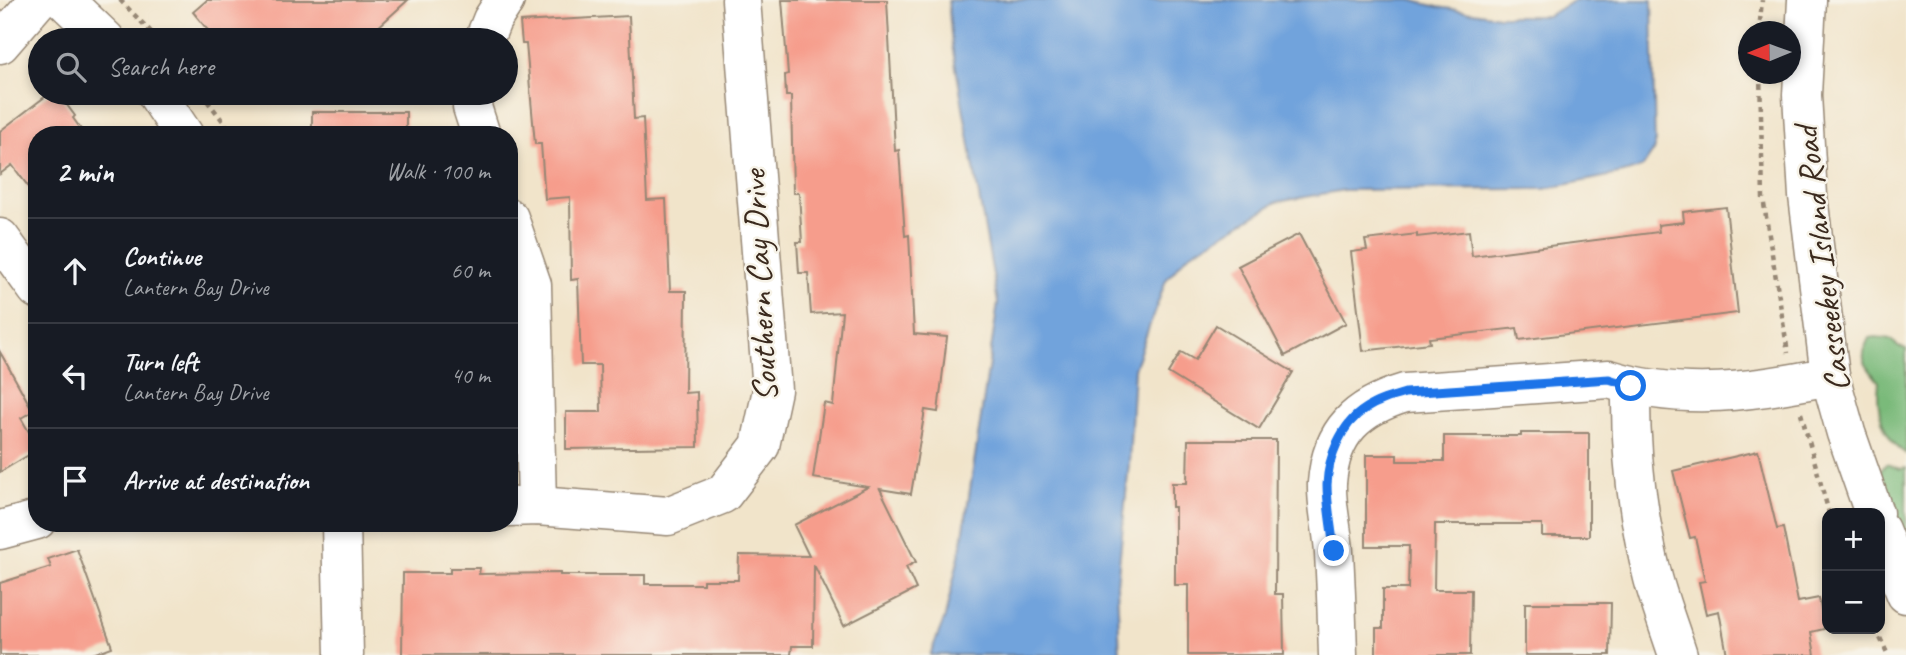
<!DOCTYPE html>
<html lang="en">
<head>
<meta charset="utf-8">
<style>
  :root { --surface:#171b24; --page:#242831; --text:#f1f3f6; --muted:#9ea1a6; --line:#363941 }
  body { margin:0; font-family:Caveat,sans-serif; background:var(--page); color:var(--text) }
  .controls { position:absolute; right:21px; bottom:21px; display:grid; overflow:hidden; border-radius:14px; box-shadow:0 4px 10px #0003 }
  .controls button { width:63px; height:63px; display:grid; place-items:center; padding:0; border:0; border-bottom:2px solid var(--line); background:var(--surface); color:var(--text); font:35px sans-serif }
  .compass { position:absolute; left:1738px; top:21px; width:63px; height:63px; border-radius:50%; background:var(--surface); box-shadow:0 4px 10px #0003; rotate:269deg }
  .stop { position:absolute; width:21px; height:21px; margin:-16px; border:5px solid #1a73e8; border-radius:50%; background:#fff }
  .stop.end { background:#1a73e8; border-color:#fff; box-shadow:0 2px 7px #0008 }
  .list { margin:0; padding:0; list-style:none }
  h2 { display:flex; justify-content:space-between; align-items:center; height:91px; margin:0; padding:0 28px; font-size:30px }
  h2 small { font-size:23px; font-weight:400; color:var(--muted) }
  .list li { display:grid; grid-template-columns:46px 1fr auto; gap:21px; align-items:center; box-sizing:border-box; height:105px; padding:0 28px; border-top:2px solid var(--line) }
  .list b { display:block; font-size:26px; white-space:nowrap }
  .list p { margin:0; font-size:23px; white-space:nowrap; color:var(--muted) }
  .list em { font-size:23px; font-style:normal; color:var(--muted) }
  .icon { flex:none; width:38px; height:38px; fill:none; stroke:currentColor; stroke-width:2; stroke-linecap:round; stroke-linejoin:round }
  .map { position:relative; flex:none; width:1906px; height:655px; overflow:hidden }
  .search { position:absolute; background:var(--surface); box-shadow:0 4px 10px #0003; left:28px; top:28px; width:490px; height:77px; display:flex; align-items:center; gap:18px; box-sizing:border-box; padding:0 24px; border-radius:38px; color:var(--muted); font-size:26px }
  .panel { position:absolute; background:var(--surface); box-shadow:0 4px 10px #0003; left:28px; top:126px; width:490px; height:406px; border-radius:28px }
  .map>svg:first-child { display:block }
  .forest { fill:#7aba7a; stroke:#5a724c; stroke-width:2 }
  .water { fill:#71a3dc; stroke:#56667d; stroke-width:2 }
  .building { fill:#f69d8c }
  .lines { fill:none; stroke-linecap:round; stroke-linejoin:round }
  .minor-casing { stroke:#968774; stroke-width:41 }
  .path { stroke:#968774; stroke-width:4.5; stroke-dasharray:5 5; stroke-linecap:butt }
  .minor { stroke:#fff; stroke-width:38 }
  .route { stroke:#1a73e8; stroke-width:9 }
  .labels { text-anchor:middle; stroke-width:5; stroke-linejoin:round; paint-order:stroke }
  .street-label { font-size:35px; fill:#3b2a1e; stroke:#f7f3e8 }
</style>
</head>
<body>
<div class="map">
<svg width="1906" height="655" viewBox="0 0 1906 655">
  <rect width="100%" height="100%" fill="#f7f3e8"/>
  <filter id="ink" filterUnits="userSpaceOnUse"><feTurbulence type="fractalNoise" baseFrequency=".0143" numOctaves="2"/><feDisplacementMap in="SourceGraphic" scale="14" xChannelSelector="R" yChannelSelector="G"/><feConvolveMatrix kernelMatrix="1 2 1 2 8 2 1 2 1" color-interpolation-filters="sRGB"/></filter>
  <filter id="wash" filterUnits="userSpaceOnUse"><feTurbulence type="fractalNoise" baseFrequency=".00686" numOctaves="4" result="noise"/><feDisplacementMap in="SourceGraphic" scale="28" xChannelSelector="R" yChannelSelector="G"/><feGaussianBlur stdDeviation="1.57" result="paint"/><feColorMatrix in="noise" values="0 0 0 0 0 0 0 0 0 0 0 0 0 0 0 0 0 1.4 0 .05"/><feComposite in="paint" operator="in"/></filter>
  <g filter="url(#wash)">
    <rect width="100%" height="100%" fill="#f1e4ca"/>
    <g class="forest">
      <path d="M 1876,337 L 1890,339 L 1899,347 L 1906,349 L 1906,454 C 1883,439 1875,408 1879,382 C 1865,365 1858,359 1869,338 Z"/>
      <path d="M 1886,464 L 1900,469 L 1906,468 L 1906,530 L 1895,535 L 1877,474 Z"/>
    </g>
    <path class="water" d="M 948,0 L 1411,0 L 1438,7 L 1499,16 L 1547,16 L 1575,0 L 1652,0 L 1655,149 L 1643,167 L 1624,173 L 1544,189 L 1344,190 L 1277,202 L 1188,255 L 1166,280 L 1134,369 L 1129,464 L 1117,585 L 1120,655 L 930,655 L 945,617 L 962,543 L 998,303 L 952,45 Z"/>
    <g id="blocks">
      <g class="building">
        <path d="M 207,0 L 408,0 L 364,40 L 216,40 L 193,12 Z"/>
        <path d="M 782,0 L 887,0 L 895,151 L 899,150 L 905,236 L 909,235 L 914,334 L 947,337 L 938,412 L 925,410 L 911,494 L 880,489 L 916,562 L 906,567 L 916,589 L 844,626 L 814,565 L 813,646 L 792,646 L 791,655 L 402,655 L 403,573 L 450,573 L 450,568 L 480,568 L 479,574 L 560,573 L 560,575 L 645,575 L 645,584 L 703,584 L 703,580 L 738,580 L 739,555 L 809,556 L 794,525 L 868,487 L 813,478 L 824,403 L 833,405 L 842,312 L 811,314 L 808,273 L 799,273 L 797,242 L 802,242 L 799,193 L 793,193 L 791,96 L 786,96 L 785,75 L 788,74 Z"/>
        <path d="M 629,16 L 634,119 L 643,118 L 647,200 L 666,199 L 670,291 L 686,291 L 685,393 L 697,392 L 698,447 L 566,449 L 566,412 L 601,412 L 600,365 L 581,365 L 578,279 L 571,280 L 570,197 L 545,199 L 541,144 L 535,144 L 526,44 L 522,44 L 520,22 Z"/>
        <path d="M 50,93 L 58,93 L 75,116 L 73,118 L 85,135 L 37,135 L 37,198 L 12,165 L 0,174 L 0,131 Z"/>
        <rect x="312" y="112" width="94" height="23"/>
        <path d="M 1726,207 L 1738,313 L 1519,340 L 1517,328 L 1429,338 L 1430,343 L 1363,351 L 1351,252 L 1367,250 L 1365,240 L 1417,234 L 1417,237 L 1469,231 L 1472,256 L 1659,232 L 1658,225 L 1684,222 L 1683,212 Z"/>
        <path d="M 1299,234 L 1346,323 L 1285,356 L 1238,266 Z"/>
        <path d="M 1216,325 L 1293,372 L 1259,429 L 1168,373 L 1181,352 L 1195,360 Z"/>
        <path d="M 0,352 L 33,411 L 21,418 L 37,446 L 37,450 L 0,472 Z"/>
        <path d="M 1521,433 L 1589,433 L 1589,536 L 1542,536 L 1542,524 L 1435,524 L 1434,590 L 1471,590 L 1470,655 L 1376,655 L 1376,628 L 1383,628 L 1383,589 L 1408,589 L 1409,546 L 1366,546 L 1366,455 L 1397,455 L 1397,461 L 1444,461 L 1444,436 L 1521,436 Z"/>
        <path d="M 1188,440 L 1276,440 L 1275,594 L 1283,594 L 1284,655 L 1188,655 L 1188,585 L 1175,585 L 1175,507 L 1172,507 L 1172,483 L 1187,483 Z"/>
        <path d="M 1758,451 L 1777,529 L 1783,528 L 1798,602 L 1819,598 L 1824,629 L 1811,632 L 1815,655 L 1727,655 L 1719,611 L 1706,614 L 1699,582 L 1705,581 L 1695,537 L 1690,538 L 1673,471 Z"/>
        <path d="M 77,549 L 112,647 L 90,655 L 0,655 L 0,583 L 51,567 L 48,559 Z"/>
        <path d="M 1525,603 L 1611,603 L 1610,655 L 1525,655 Z"/>
      </g>
    </g>
  </g>
  <g filter="url(#ink)">
    <use href="#blocks" fill-opacity="0" stroke="#968774" stroke-width="2"/>
    <g class="lines">
      <g class="minor-casing">
        <g id="minor">
          <path d="M 64,0 L 106,40"/>
          <path d="M 1807,0 L 1802,95 L 1808,196 L 1830,376 L 1846,433 L 1874,513"/>
          <path d="M 484,40 L 492,20 L 505,0"/>
          <path d="M 0,44 L 38,0"/>
          <path d="M 156,93 L 184,135"/>
          <path d="M 473,93 L 472,107 L 481,135"/>
          <path d="M 509,218 L 532,285 L 537,506"/>
          <path d="M 0,238 L 37,289"/>
          <path d="M 1631,386 C 1630,451 1637,515 1653,578 C 1660,604 1670,630 1678,655"/>
          <path d="M 509,507 L 537,506 L 668,516 L 723,494 L 760,446 L 772,390 L 741,0"/>
          <path d="M 341,523 L 344,655"/>
          <path d="M 0,530 L 37,520"/>
          <path d="M 1880,530 L 1906,594"/>
          <path d="M 1338,655 C 1337,621 1336,587 1334,553 C 1333,530 1326,506 1327,483 C 1331,431 1358,407 1405,393 L 1609,379 C 1683,402 1756,391 1830,376"/>
        </g>
      </g>
      <g class="path">
        <path d="M 120,0 L 159,40"/>
        <path d="M 1759,32 L 1762,0"/>
        <path d="M 1760,74 L 1763,198 L 1788,353"/>
        <path d="M 201,93 L 234,135"/>
        <path d="M 1801,413 L 1829,513"/>
        <path d="M 1876,629 L 1888,655"/>
      </g>
      <use href="#minor" class="minor"/>
    </g>
  </g>
  <g class="lines" filter="url(#ink)">
    <path class="route" d="M 1334,551 C 1332,529 1327,506 1327,485 C 1328,458 1341,424 1365,409 C 1377,401 1391,397 1405,393 L 1609,379 L 1631,386"/>
  </g>
  <g class="labels">
    <g class="street-label">
      <text transform="translate(1821 259) rotate(-97)" y="12">Casseekey Island Road</text>
      <text transform="translate(759 286) rotate(-93)" y="12">Southern Cay Drive</text>
    </g>
  </g>
</svg>
<div class="controls">
<button>+</button>
<button>−</button>
</div>
<svg class="compass" viewBox="-18 -18 36 36"><path d="M0-13l5 13h-10z" fill="#e53935"/><path d="M0 13l5-13h-10z" fill="#9ea1a6"/></svg>
<div class="stop" style="left:1631px;top:386px"></div>
<div class="stop end" style="left:1334px;top:551px"></div>
<div class="search"><svg class="icon" aria-label="search" viewBox="0 0 24 24"><circle cx="10" cy="10" r="6"/><path d="M15 15l6 6"/></svg>Search here</div>
<section class="panel">
<h2>2 min<small>Walk · 100 m</small></h2>
<ul class="list">
<li><svg class="icon" aria-label="ahead" viewBox="0 0 24 24"><path d="M12 20V5M6 11l6-6 6 6"/></svg><div><b>Continue</b><p>Lantern Bay Drive</p></div><em>60 m</em></li>
<li><svg class="icon" aria-label="left" viewBox="0 0 24 24"><path d="M17 20v-9H6M10 6l-5 5 5 5"/></svg><div><b>Turn left</b><p>Lantern Bay Drive</p></div><em>40 m</em></li>
<li><svg class="icon" aria-label="arrive" viewBox="0 0 24 24"><path d="M6 21V4h12l-3 4 3 4H6"/></svg><div><b>Arrive at destination</b></div></li>
</ul>
</section>
</div>
</body>
</html>
